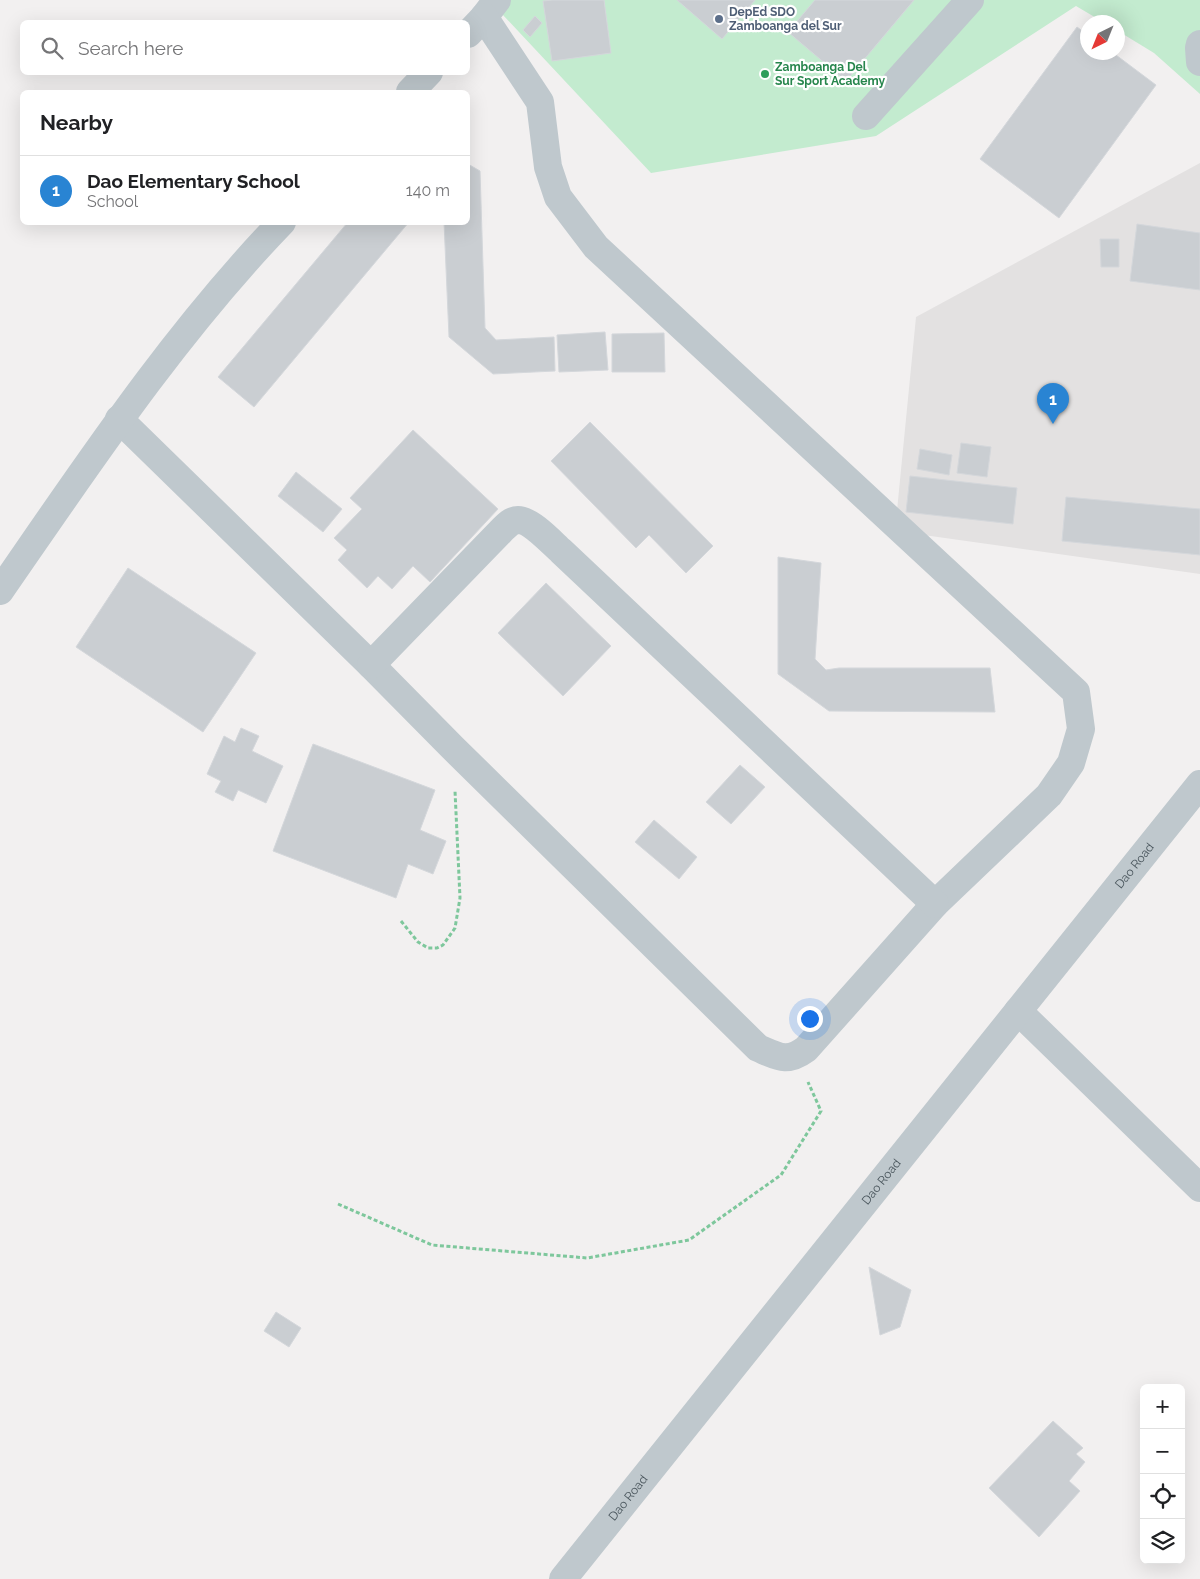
<!DOCTYPE html>
<html lang="en">
<head>
<meta charset="utf-8">
<style>
  :root { --surface:#fff; --page:#f6f6f6; --text:#202124; --muted:#757577; --line:#e0e0e0; --accent:#2984d3 }
  body { margin:0; font-family:Raleway,sans-serif; background:var(--page); color:var(--text) }
  .controls { position:absolute; right:15px; bottom:15px; display:grid; overflow:hidden; border-radius:8px; box-shadow:0 5px 20px #0002 }
  .controls button { width:45px; height:45px; display:grid; place-items:center; padding:0; border:0; border-bottom:1px solid var(--line); background:var(--surface); color:var(--text); font:25px sans-serif }
  .compass { position:absolute; left:1080px; top:15px; width:45px; height:45px; border-radius:50%; background:var(--surface); box-shadow:0 5px 20px #0002; rotate:223deg }
  .you { position:absolute; left:809px; top:1018px; width:18px; height:18px; margin:-12px; border:4px solid #fff; border-radius:50%; background:#1a73e8; box-shadow:0 0 0 8px #1a73e833 }
  .badge { display:grid; place-items:center; width:32px; height:32px; border-radius:50%; background:var(--accent); color:#fff; font-size:16px; font-weight:700 }
  .pin { position:absolute; translate:-50% -41px; filter:drop-shadow(0 1px 2px #0008) }
  .pin::after { content:''; position:absolute; top:26px; width:18px; height:15px; background:inherit; clip-path:polygon(0 0,100% 0,50% 100%) }
  .list { margin:0; padding:0; list-style:none }
  h2 { display:flex; justify-content:space-between; align-items:center; height:65px; margin:0; padding:0 20px; font-size:21px }
  h2 small { font-size:16px; font-weight:400; color:var(--muted) }
  .list li { display:grid; grid-template-columns:32px 1fr auto; gap:15px; align-items:center; box-sizing:border-box; height:70px; padding:0 20px; border-top:1px solid var(--line) }
  .list b { display:block; font-size:19px; white-space:nowrap }
  .list p { margin:0; font-size:16px; white-space:nowrap; color:var(--muted) }
  .list em { font-size:16px; font-style:normal; color:var(--muted) }
  .icon { flex:none; width:28px; height:28px; fill:none; stroke:currentColor; stroke-width:2; stroke-linecap:round; stroke-linejoin:round }
  .map { position:relative; flex:none; width:1200px; height:1579px; overflow:hidden }
  .search { position:absolute; background:var(--surface); box-shadow:0 5px 20px #0002; left:20px; top:20px; width:450px; height:55px; display:flex; align-items:center; gap:12px; box-sizing:border-box; padding:0 18px; border-radius:8px; color:var(--muted); font-size:19px }
  .panel { position:absolute; background:var(--surface); box-shadow:0 5px 20px #0002; left:20px; top:90px; width:450px; height:135px; border-radius:8px }
  .map>svg:first-child { display:block }
  .education { fill:#e3e1e1 }
  .green { fill:#c3ebcf }
  .building { fill:#caced2; stroke:#d4d7db }
  .lines { fill:none; stroke-linecap:round; stroke-linejoin:round }
  .path { stroke:#7ec79c; stroke-width:3; stroke-dasharray:4 2.5; stroke-linecap:butt }
  .minor { stroke:#bfc8cd; stroke-width:28 }
  .service-dot { fill:#5c6f8a; stroke:#fff; stroke-width:2 }
  .leisure-dot { fill:#2e9e5b; stroke:#fff; stroke-width:2 }
  .labels { text-anchor:middle; stroke-width:4.5; stroke-linejoin:round; paint-order:stroke }
  .service-label { font-size:12px; font-weight:bold; fill:#4e5e75; stroke:#fff; text-anchor:start }
  .leisure-label { font-size:12px; font-weight:bold; fill:#27864d; stroke:#fff; text-anchor:start }
  .street-label { font-size:12px; fill:#49555c; stroke:#fff }
</style>
</head>
<body>
<div class="map">
<svg width="1200" height="1579" viewBox="0 0 1200 1579">
  <rect width="100%" height="100%" fill="#f2f0f0"/>
  <path class="education" d="M 1200,163 L 1200,574 L 895,531 L 916,317 Z"/>
  <path class="green" d="M 489,0 L 1200,0 L 1200,94 L 1154,53 L 1118,31 L 1118,22 L 1103,22 L 1076,6 L 876,136 L 651,173 Z"/>
  <g class="building">
    <path d="M 553,0 L 604,0 L 611,53 L 552,61 L 543,1 Z"/>
    <path d="M 677,0 L 755,0 L 722,39 Z"/>
    <path d="M 815,0 L 914,0 L 846,81 L 788,32 Z"/>
    <path d="M 535,16 L 542,23 L 530,37 L 523,30 Z"/>
    <path d="M 1077,27 L 1088,35 L 1088,52 L 1112,52 L 1156,85 L 1059,218 L 980,159 Z"/>
    <path d="M 468,164 L 480,171 L 485,328 L 496,340 L 554,337 L 555,371 L 493,374 L 449,337 L 444,222 L 468,222 Z"/>
    <path d="M 348,222 L 409,222 L 254,407 L 218,377 Z"/>
    <path d="M 1137,224 L 1200,233 L 1200,290 L 1130,281 Z"/>
    <path d="M 1100,239 L 1119,239 L 1119,267 L 1101,267 Z"/>
    <path d="M 605,332 L 608,370 L 559,372 L 557,335 Z"/>
    <path d="M 664,333 L 665,372 L 612,372 L 612,334 Z"/>
    <path d="M 590,422 L 713,546 L 686,573 L 649,535 L 636,548 L 551,461 Z"/>
    <path d="M 413,430 L 498,509 L 430,582 L 413,566 L 392,589 L 378,576 L 367,588 L 338,560 L 347,550 L 334,538 L 362,509 L 350,498 Z"/>
    <path d="M 961,443 L 991,447 L 987,477 L 957,473 Z"/>
    <path d="M 920,449 L 952,455 L 949,475 L 917,469 Z"/>
    <path d="M 296,472 L 342,509 L 323,532 L 278,496 Z"/>
    <path d="M 910,476 L 1017,488 L 1013,524 L 906,512 Z"/>
    <path d="M 1066,497 L 1200,509 L 1200,555 L 1062,541 Z"/>
    <path d="M 778,557 L 821,563 L 815,659 L 826,670 L 839,668 L 990,668 L 995,712 L 829,711 L 778,674 Z"/>
    <path d="M 128,568 L 256,653 L 203,732 L 76,647 Z"/>
    <path d="M 546,583 L 611,646 L 563,696 L 498,633 Z"/>
    <path d="M 241,728 L 259,736 L 252,751 L 283,766 L 266,803 L 238,790 L 233,801 L 215,792 L 221,781 L 207,774 L 224,736 L 235,742 Z"/>
    <path d="M 313,744 L 435,790 L 420,830 L 446,841 L 433,874 L 408,864 L 396,898 L 273,851 Z"/>
    <path d="M 740,765 L 765,787 L 731,824 L 706,802 Z"/>
    <path d="M 654,820 L 697,857 L 679,879 L 635,842 Z"/>
    <path d="M 869,1267 L 911,1290 L 900,1327 L 880,1335 Z"/>
    <path d="M 276,1312 L 301,1328 L 289,1347 L 264,1331 Z"/>
    <path d="M 1053,1421 L 1083,1448 L 1076,1454 L 1085,1462 L 1069,1481 L 1080,1491 L 1039,1537 L 989,1488 Z"/>
  </g>
  <g class="lines">
    <g class="path">
      <path d="M 401,921 L 418,942 L 428,948 L 437,948 L 443,945 L 455,928 L 460,898 L 455,791"/>
      <path d="M 338,1204 L 432,1245 L 587,1258 L 689,1240 L 781,1175 L 821,1111 L 808,1082"/>
    </g>
    <g class="minor">
      <path d="M 468,34 L 484,17 L 497,0"/>
      <path d="M 1200,44 L 1199,48 L 1200,62"/>
      <path d="M 410,92 L 429,72"/>
      <path d="M 866,116 L 970,0"/>
      <path d="M 119,419 L 371,665 L 453,748 L 758,1048 C 779,1057 787,1063 806,1049 L 935,904 L 1049,795 L 1071,763 L 1081,729 L 1076,692 L 596,247 L 558,197 L 548,167 L 540,102 L 484,17"/>
      <path d="M 0,591 C 88,464 174,334 282,222"/>
      <path d="M 371,665 L 501,531 C 506,526 511,520 518,520 C 531,520 552,543 561,551 L 935,904"/>
      <path d="M 1018,1011 L 1200,1188"/>
      <path id="s1" d="M 563,1579 L 1200,784"/>
    </g>
  </g>
  <circle class="service-dot" cx="719" cy="19" r="5"/>
  <circle class="leisure-dot" cx="765" cy="74" r="5"/>
  <g class="labels">
    <g class="service-label">
      <text x="729" y="16">DepEd SDO<tspan x="729" dy="14">Zamboanga del Sur</tspan></text>
    </g>
    <g class="leisure-label">
      <text x="775" y="71">Zamboanga Del<tspan x="775" dy="14">Sur Sport Academy</tspan></text>
    </g>
    <g class="street-label">
      <text dy="4" stroke="none"><textPath href="#s1" startOffset="914">Dao Road</textPath></text>
      <text dy="4" stroke="none"><textPath href="#s1" startOffset="509">Dao Road</textPath></text>
      <text dy="4" stroke="none"><textPath href="#s1" startOffset="104">Dao Road</textPath></text>
    </g>
  </g>
</svg>
<div class="controls">
<button>+</button>
<button>−</button>
<button><svg class="icon" aria-label="locate" viewBox="0 0 24 24"><circle cx="12" cy="12" r="6"/><path d="M12 2v4M12 18v4M2 12h4M18 12h4"/></svg></button>
<button><svg class="icon" aria-label="layers" viewBox="0 0 24 24"><path d="M12 4l9 5-9 5-9-5zM3 14l9 5 9-5"/></svg></button>
</div>
<svg class="compass" viewBox="-18 -18 36 36"><path d="M0-13l5 13h-10z" fill="#e53935"/><path d="M0 13l5-13h-10z" fill="#757577"/></svg>
<div class="you"></div>
<div class="pin badge" style="left:1053px;top:424px">1</div>
<div class="search"><svg class="icon" aria-label="search" viewBox="0 0 24 24"><circle cx="10" cy="10" r="6"/><path d="M15 15l6 6"/></svg>Search here</div>
<section class="panel">
<h2>Nearby<small></small></h2>
<ul class="list">
<li><span class="badge">1</span><div><b>Dao Elementary School</b><p>School</p></div><em>140 m</em></li>
</ul>
</section>
</div>
</body>
</html>
